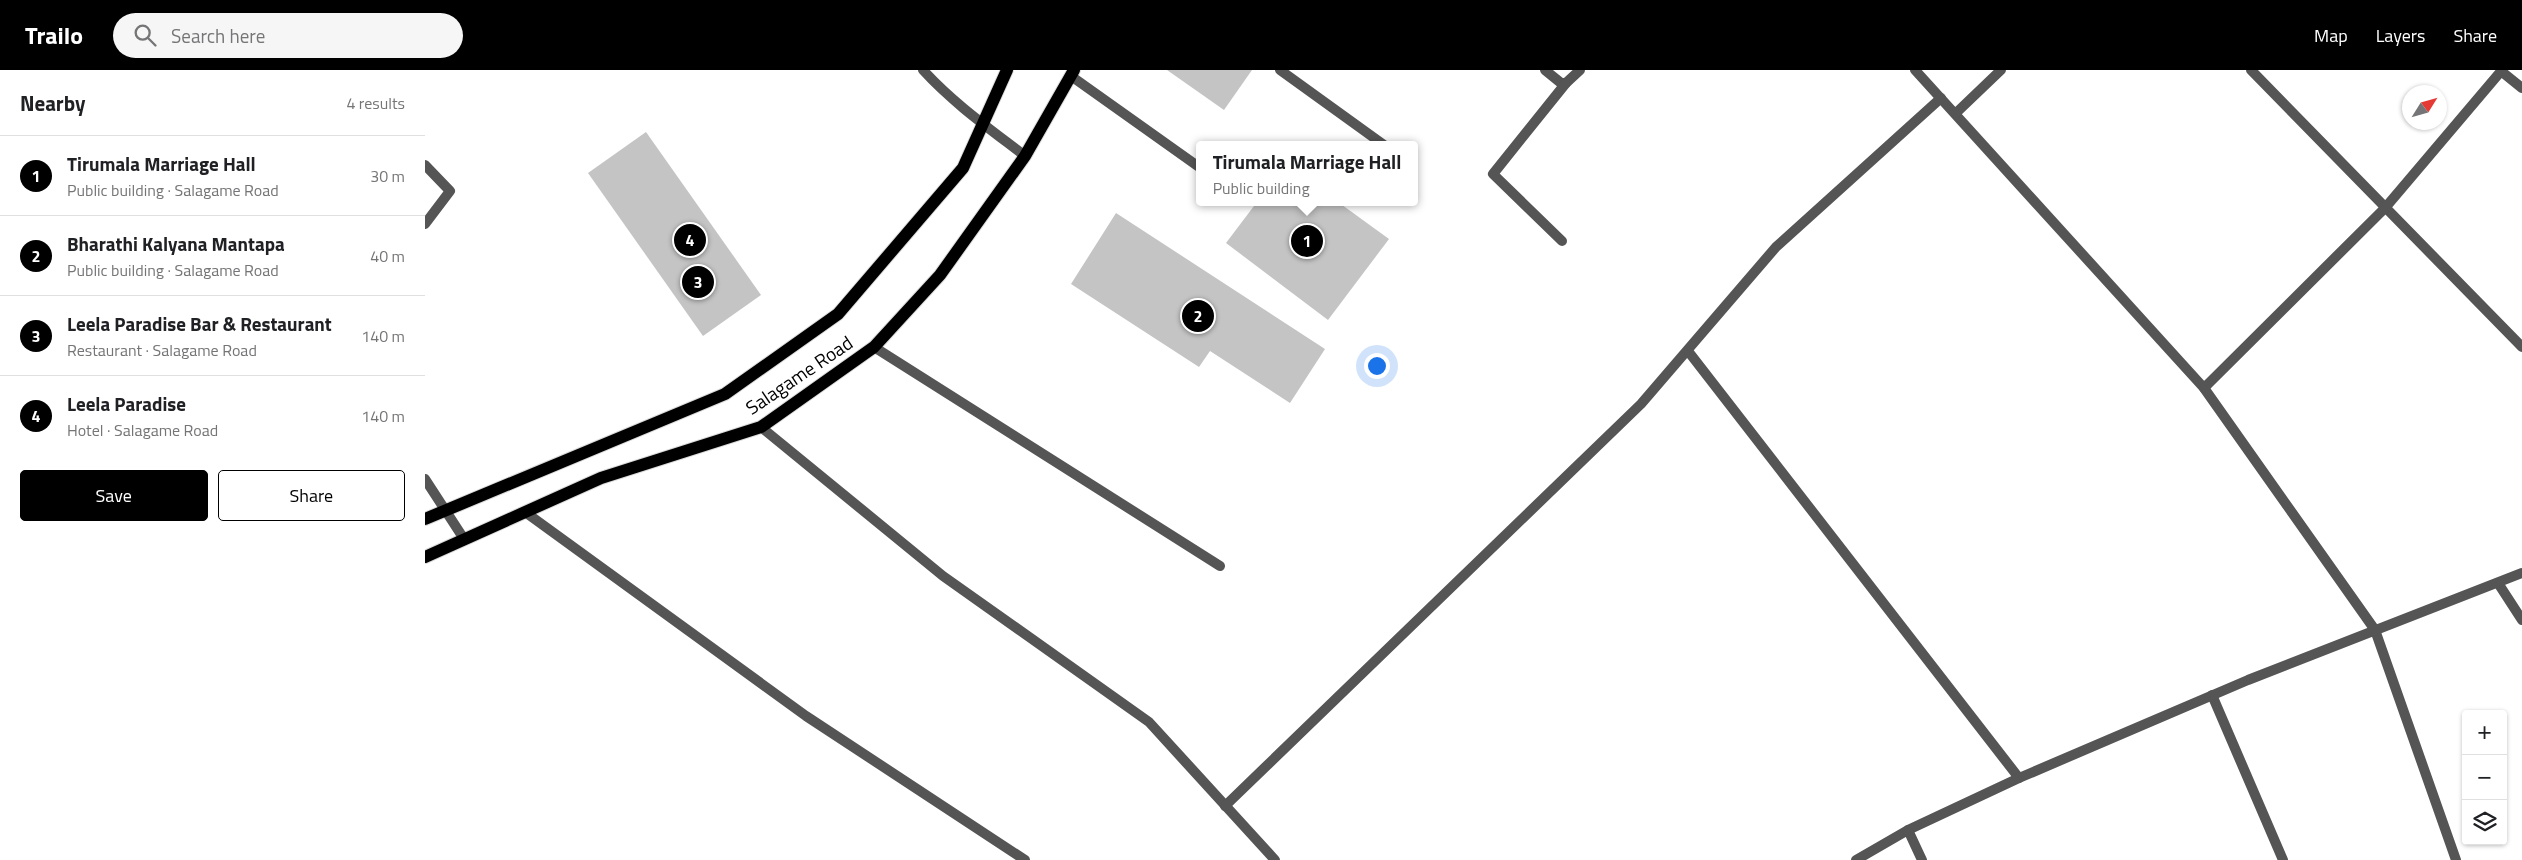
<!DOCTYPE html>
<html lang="en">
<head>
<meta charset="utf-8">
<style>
  :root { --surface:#fff; --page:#f6f6f6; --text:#202124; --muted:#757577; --line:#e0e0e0; --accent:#000 }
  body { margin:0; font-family:"Titillium Web",sans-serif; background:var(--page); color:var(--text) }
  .controls { position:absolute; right:15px; bottom:15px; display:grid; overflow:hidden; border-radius:5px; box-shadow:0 1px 4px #0004 }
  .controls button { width:45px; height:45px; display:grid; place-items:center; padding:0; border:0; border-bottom:1px solid var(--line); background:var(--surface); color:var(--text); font:25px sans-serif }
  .compass { position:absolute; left:1977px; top:15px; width:45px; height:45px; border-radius:50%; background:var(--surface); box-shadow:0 1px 4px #0004; rotate:53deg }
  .you { position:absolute; left:951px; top:295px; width:18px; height:18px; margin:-12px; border:4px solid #fff; border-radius:50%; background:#1a73e8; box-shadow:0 0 0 8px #1a73e833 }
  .badge { display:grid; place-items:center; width:32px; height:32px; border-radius:50%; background:var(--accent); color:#fff; font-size:16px; font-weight:700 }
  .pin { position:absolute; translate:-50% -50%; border:2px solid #fff; box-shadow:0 1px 5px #0006 }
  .popup { position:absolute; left:771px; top:71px; width:222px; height:65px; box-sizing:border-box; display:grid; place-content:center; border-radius:5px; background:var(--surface); filter:drop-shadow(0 1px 4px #0005); font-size:16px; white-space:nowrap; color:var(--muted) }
  .popup b { font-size:19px; color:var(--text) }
  .popup::after { content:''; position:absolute; left:50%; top:100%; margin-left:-10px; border:10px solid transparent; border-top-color:var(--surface) }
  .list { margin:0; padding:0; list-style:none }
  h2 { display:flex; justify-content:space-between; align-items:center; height:65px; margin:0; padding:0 20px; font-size:21px }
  h2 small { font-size:16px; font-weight:400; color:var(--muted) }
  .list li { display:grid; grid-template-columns:32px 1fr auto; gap:15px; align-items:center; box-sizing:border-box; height:80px; padding:0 20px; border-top:1px solid var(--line) }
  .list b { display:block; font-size:19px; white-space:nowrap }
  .list p { margin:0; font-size:16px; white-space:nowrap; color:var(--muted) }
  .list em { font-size:16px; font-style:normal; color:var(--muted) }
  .actions { display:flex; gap:10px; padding:15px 20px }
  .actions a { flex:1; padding:11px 0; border:1px solid var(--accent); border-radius:5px; text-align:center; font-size:18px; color:var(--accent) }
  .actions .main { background:var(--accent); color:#fff }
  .icon { flex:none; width:28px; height:28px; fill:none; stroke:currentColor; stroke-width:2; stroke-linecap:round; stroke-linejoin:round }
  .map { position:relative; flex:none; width:2097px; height:790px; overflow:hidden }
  header { display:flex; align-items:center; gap:30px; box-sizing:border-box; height:70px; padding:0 25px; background:var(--accent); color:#fff }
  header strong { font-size:24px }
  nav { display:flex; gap:28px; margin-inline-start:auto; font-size:18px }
  .search { width:350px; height:45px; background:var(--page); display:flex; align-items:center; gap:12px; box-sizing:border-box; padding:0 18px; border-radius:28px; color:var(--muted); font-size:19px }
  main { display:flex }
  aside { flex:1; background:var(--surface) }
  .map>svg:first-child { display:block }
  .building { fill:#c4c4c4 }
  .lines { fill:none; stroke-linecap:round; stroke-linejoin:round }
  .primary-casing { stroke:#dbdbdb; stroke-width:14 }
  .service { stroke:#555; stroke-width:10 }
  .minor { stroke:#555; stroke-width:10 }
  .primary { stroke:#000; stroke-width:12 }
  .labels { text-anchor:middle; stroke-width:4.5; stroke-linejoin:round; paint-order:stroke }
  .street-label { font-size:19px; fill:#000; stroke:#fff }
</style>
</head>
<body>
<header>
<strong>Trailo</strong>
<div class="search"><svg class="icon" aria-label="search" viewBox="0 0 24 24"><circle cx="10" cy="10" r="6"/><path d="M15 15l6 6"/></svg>Search here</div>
<nav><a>Map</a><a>Layers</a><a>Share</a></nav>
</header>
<main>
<aside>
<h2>Nearby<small>4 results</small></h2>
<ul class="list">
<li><span class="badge">1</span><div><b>Tirumala Marriage Hall</b><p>Public building · Salagame Road</p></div><em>30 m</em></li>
<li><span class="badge">2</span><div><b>Bharathi Kalyana Mantapa</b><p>Public building · Salagame Road</p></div><em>40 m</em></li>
<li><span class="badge">3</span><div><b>Leela Paradise Bar &amp; Restaurant</b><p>Restaurant · Salagame Road</p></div><em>140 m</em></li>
<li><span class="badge">4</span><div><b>Leela Paradise</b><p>Hotel · Salagame Road</p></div><em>140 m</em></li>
</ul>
<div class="actions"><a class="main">Save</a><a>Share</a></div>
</aside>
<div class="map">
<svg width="2097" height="790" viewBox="0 0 2097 790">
  <rect width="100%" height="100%" fill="#fff"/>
  <g class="building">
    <path d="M 742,0 L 827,0 L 799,40 Z"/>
    <path d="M 221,62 L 336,225 L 278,266 L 163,103 Z"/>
    <path d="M 832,132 L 913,132 L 964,169 L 903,250 L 801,173 Z"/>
    <path d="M 691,143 L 900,279 L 865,333 L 785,281 L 774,297 L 646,214 Z"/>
  </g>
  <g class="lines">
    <g class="primary-casing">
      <g id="primary">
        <path d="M 0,449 L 300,324 L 413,244 L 538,98 L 582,0"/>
        <path d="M 0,487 L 176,408 L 336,357 L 449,277 L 515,205 L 600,86 L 649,0"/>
      </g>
    </g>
    <path class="service" d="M 646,6 L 774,97"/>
    <g class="minor">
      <path d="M 498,0 C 528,33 565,59 600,86"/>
      <path d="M 855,0 L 959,75"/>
      <path d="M 1120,0 L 1136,13 L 1141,13 L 1155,0"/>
      <path d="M 1490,0 L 1779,318 L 1950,560 L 2031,790"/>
      <path d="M 1826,0 L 2097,277"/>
      <path d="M 2076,1 L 2097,18"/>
      <path d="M 1531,43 L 1576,0"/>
      <path d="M 0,95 L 25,121 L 0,154"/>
      <path d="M 1137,171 L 1068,104 L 1141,13"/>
      <path d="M 449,277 L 795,496"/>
      <path d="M 1263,281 L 1594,708"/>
      <path d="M 1779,318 L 1960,138 L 2077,0"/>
      <path d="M 336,357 L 518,506 L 724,652 L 850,790"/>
      <path d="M 0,409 L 39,469"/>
      <path d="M 100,442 L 381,646 L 600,790"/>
      <path d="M 2073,513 L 2097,550"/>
      <path d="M 1787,625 L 1858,790"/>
      <path d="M 800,736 L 1216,334 L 1351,177 L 1516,28"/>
      <path d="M 1483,760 L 1497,790"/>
      <path d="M 1431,790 L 1483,760 L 1594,708 L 1823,610 L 2097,503"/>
    </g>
    <use href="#primary" class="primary"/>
  </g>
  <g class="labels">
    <g class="street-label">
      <text transform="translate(374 305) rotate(-34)" y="7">Salagame Road</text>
    </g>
  </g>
</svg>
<div class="controls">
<button>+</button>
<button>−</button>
<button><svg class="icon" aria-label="layers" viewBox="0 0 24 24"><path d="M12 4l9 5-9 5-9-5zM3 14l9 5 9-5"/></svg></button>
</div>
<svg class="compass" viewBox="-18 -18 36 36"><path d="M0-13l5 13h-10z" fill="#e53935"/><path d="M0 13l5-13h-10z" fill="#757577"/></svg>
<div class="you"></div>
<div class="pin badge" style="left:882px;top:171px">1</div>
<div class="popup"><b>Tirumala Marriage Hall</b>Public building</div>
<div class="pin badge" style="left:773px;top:246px">2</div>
<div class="pin badge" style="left:273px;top:212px">3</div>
<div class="pin badge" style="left:265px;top:170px">4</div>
</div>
</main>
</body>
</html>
